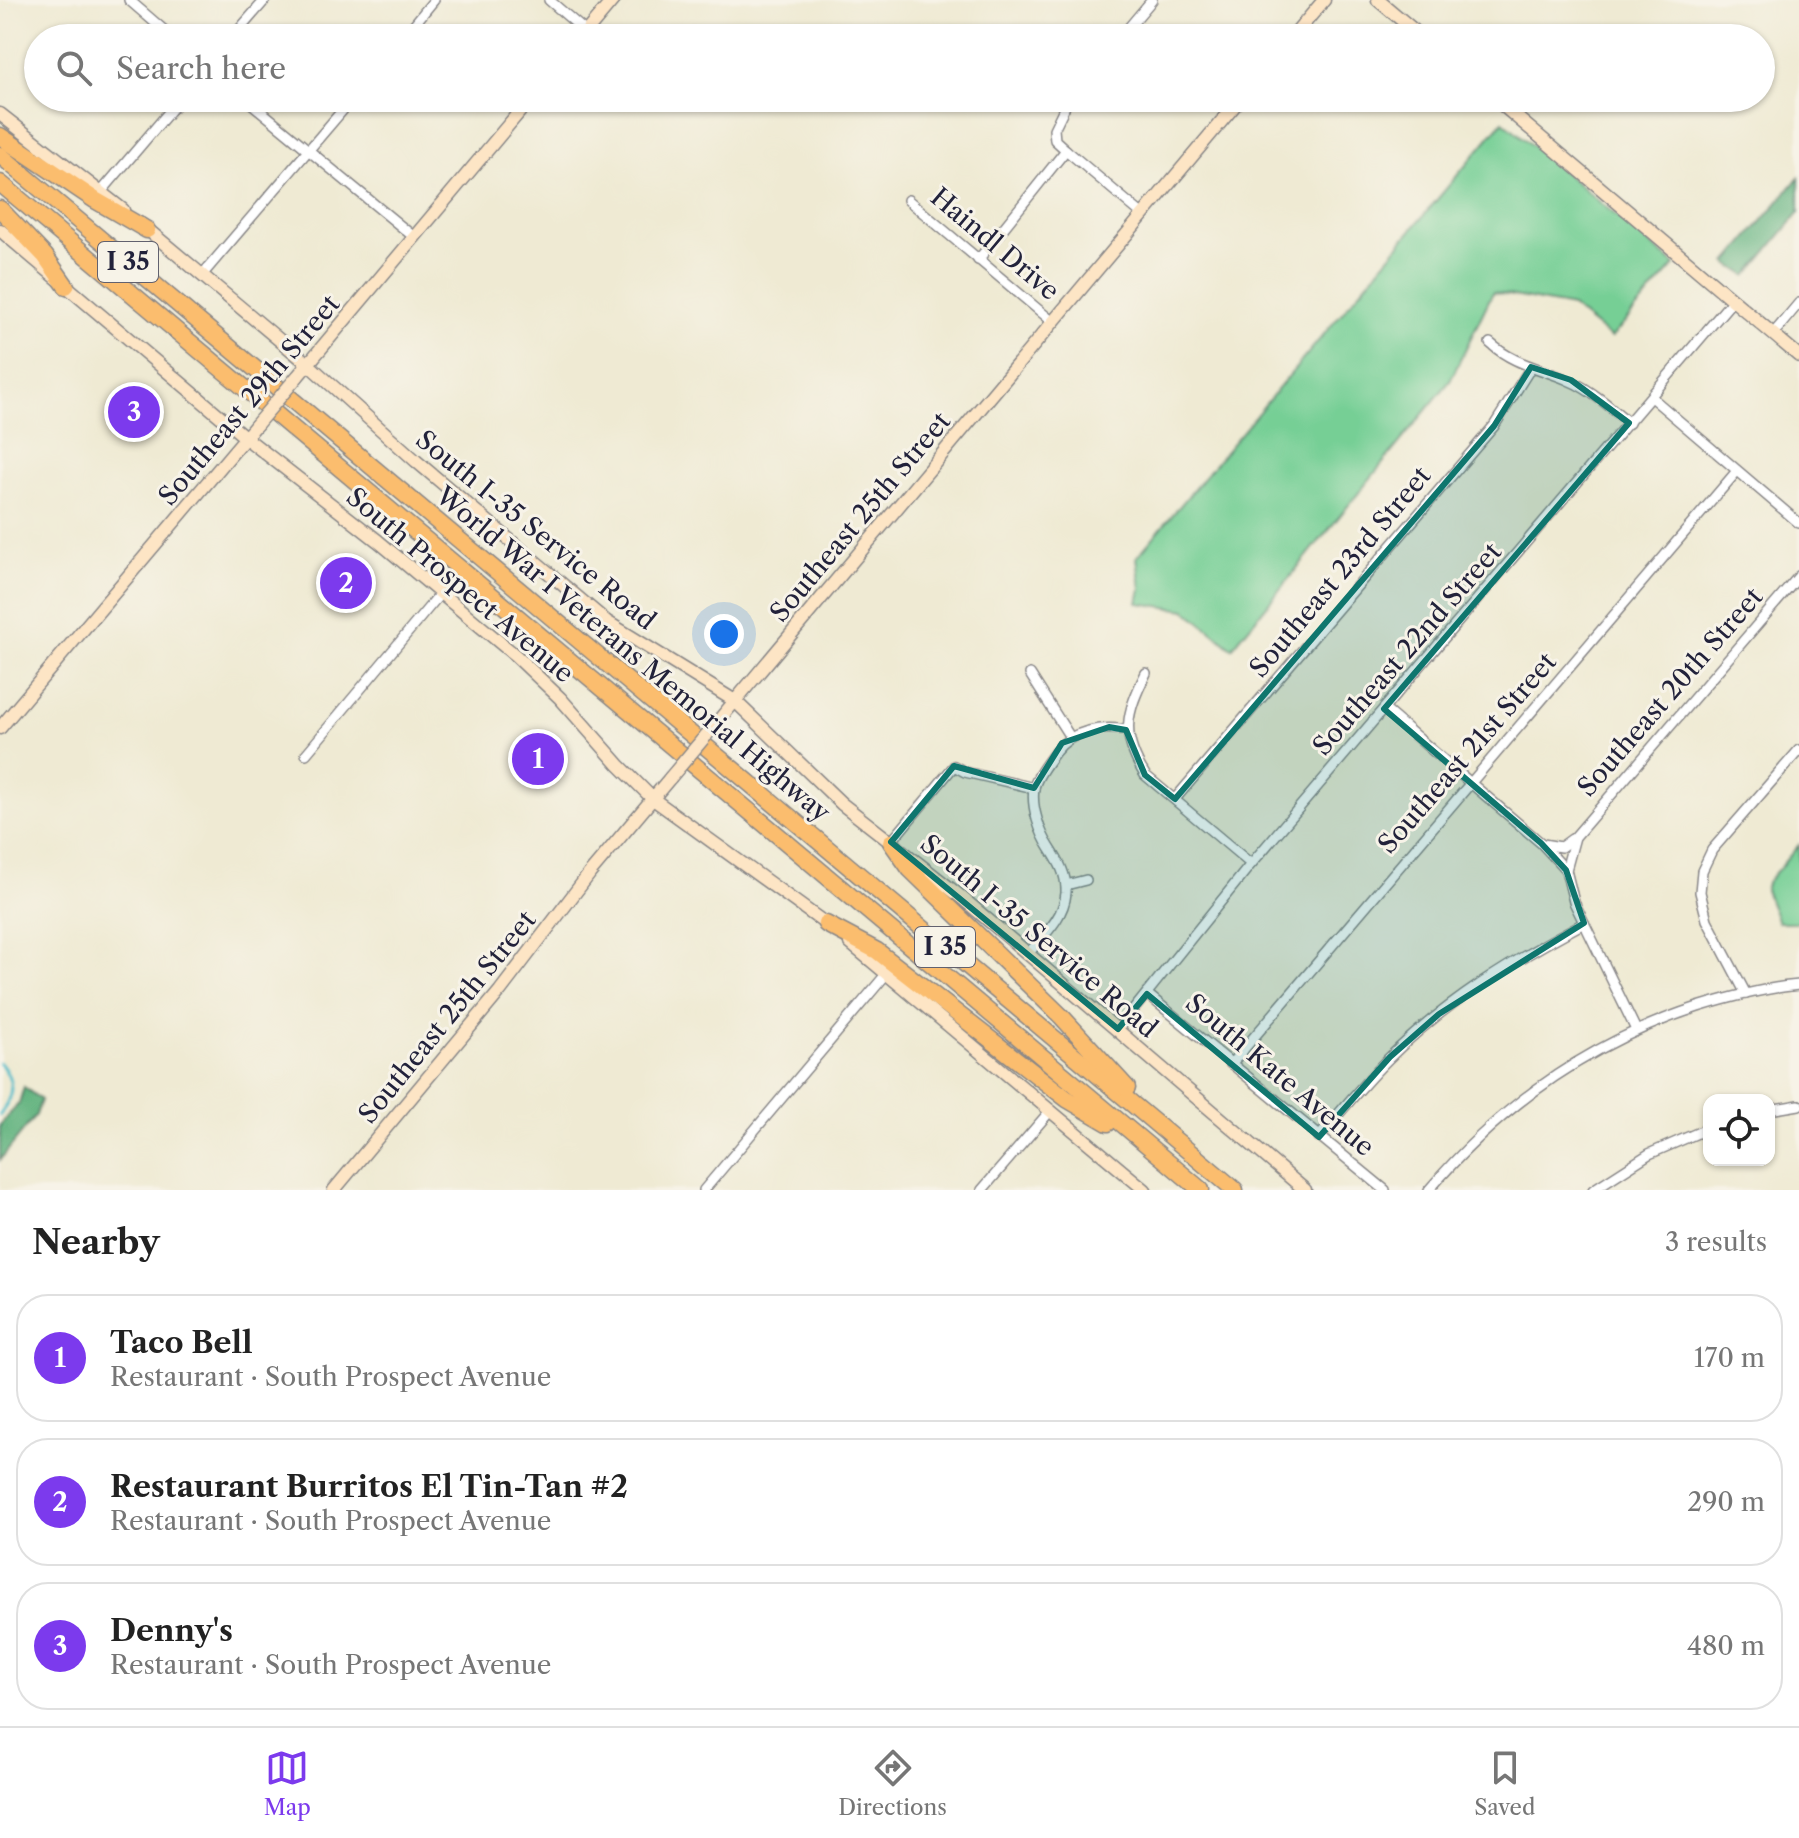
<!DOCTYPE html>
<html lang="en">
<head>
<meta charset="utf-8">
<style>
  :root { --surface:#fff; --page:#f2f2f2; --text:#222; --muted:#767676; --line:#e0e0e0; --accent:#7c3aed }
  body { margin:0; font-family:"Libre Caslon Text",serif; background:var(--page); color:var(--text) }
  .controls { position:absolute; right:24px; bottom:24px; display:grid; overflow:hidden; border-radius:16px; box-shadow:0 2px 6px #0004 }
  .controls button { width:72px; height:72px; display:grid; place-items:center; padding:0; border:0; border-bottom:2px solid var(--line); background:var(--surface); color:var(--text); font:40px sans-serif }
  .you { position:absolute; left:724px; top:634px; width:28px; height:28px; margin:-20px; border:6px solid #fff; border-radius:50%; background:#1a73e8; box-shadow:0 0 0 12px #1a73e833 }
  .badge { display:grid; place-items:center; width:52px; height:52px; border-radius:50%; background:var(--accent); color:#fff; font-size:26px; font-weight:700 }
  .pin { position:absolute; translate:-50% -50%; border:4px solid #fff; box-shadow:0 2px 8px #0006 }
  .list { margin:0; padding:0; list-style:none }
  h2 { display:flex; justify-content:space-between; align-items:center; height:104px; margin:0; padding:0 32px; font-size:34px }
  h2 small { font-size:26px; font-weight:400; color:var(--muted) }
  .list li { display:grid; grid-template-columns:52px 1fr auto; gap:24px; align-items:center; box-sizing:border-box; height:128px; margin:0 16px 16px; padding:0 16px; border:2px solid var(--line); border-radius:32px }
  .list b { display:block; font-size:30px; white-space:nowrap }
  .list p { margin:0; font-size:26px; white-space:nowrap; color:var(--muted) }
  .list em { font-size:26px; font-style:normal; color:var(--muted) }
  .icon { flex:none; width:44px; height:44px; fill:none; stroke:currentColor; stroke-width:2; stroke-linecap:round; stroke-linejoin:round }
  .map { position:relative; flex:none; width:1799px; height:1190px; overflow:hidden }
  .search { position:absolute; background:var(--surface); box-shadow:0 2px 6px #0004; left:24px; right:24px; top:24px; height:88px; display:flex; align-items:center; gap:20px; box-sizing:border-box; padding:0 28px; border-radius:44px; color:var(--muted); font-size:30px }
  .sheet { height:536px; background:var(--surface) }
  nav { display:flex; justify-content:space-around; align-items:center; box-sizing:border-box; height:112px; border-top:2px solid var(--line); background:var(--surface); font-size:22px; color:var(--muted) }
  nav a { display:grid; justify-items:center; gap:4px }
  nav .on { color:var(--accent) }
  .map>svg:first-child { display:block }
  .green { fill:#76cf95; stroke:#4c7868; stroke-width:2 }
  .forest { fill:#60b27e; stroke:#416a5c; stroke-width:2 }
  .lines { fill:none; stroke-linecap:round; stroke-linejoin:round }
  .stream { stroke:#52becc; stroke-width:3 }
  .street-casing { stroke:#888687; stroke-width:12 }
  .secondary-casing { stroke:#888687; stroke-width:15 }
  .highway-casing { stroke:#888687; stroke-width:19 }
  .street { stroke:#fff; stroke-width:9 }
  .secondary { stroke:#fde5c5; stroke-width:12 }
  .highway { stroke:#fbbd6e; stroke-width:16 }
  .secondary-bridge-casing { stroke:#888687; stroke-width:15; stroke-linecap:butt }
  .secondary-bridge { stroke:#fde5c5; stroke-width:12 }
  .marked { fill:#0f766e; fill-opacity:0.2; stroke:#0f766e; stroke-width:6; stroke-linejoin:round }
  .labels { text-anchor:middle; stroke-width:6; stroke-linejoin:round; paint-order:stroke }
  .shield { fill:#f7f3e8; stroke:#62616f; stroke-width:2 }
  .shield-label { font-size:24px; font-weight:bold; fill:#22223b }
  .street-label { font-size:26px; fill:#22223b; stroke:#f7f3e8 }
</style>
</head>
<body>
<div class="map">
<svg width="1799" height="1190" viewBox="0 0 1799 1190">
  <rect width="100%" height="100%" fill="#f7f3e8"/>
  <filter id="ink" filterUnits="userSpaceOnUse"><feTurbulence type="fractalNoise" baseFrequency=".0125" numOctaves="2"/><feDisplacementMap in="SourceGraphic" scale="16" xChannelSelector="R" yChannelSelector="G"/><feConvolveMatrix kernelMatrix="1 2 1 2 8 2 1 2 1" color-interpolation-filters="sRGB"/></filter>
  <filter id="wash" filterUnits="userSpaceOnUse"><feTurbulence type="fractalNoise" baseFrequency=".006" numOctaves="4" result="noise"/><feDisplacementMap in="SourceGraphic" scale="32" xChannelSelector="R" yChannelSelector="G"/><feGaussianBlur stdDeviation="1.8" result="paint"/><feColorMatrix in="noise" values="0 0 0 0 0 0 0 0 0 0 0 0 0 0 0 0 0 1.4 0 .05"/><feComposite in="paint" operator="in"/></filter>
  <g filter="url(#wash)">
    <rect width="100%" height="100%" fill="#efead3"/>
    <g class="green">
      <path d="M 1503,121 L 1675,265 L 1611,338 L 1572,307 L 1493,292 L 1450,381 L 1232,648 L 1186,610 L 1138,603 L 1141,589 L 1137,557 Z"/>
      <path d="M 1799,845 L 1799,922 L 1778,922 L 1765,890 L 1768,881 Z"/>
    </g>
    <g class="forest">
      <path d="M 1799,177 L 1799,213 L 1747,276 L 1727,263 Z"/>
      <path d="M 24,1087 L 41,1100 L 36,1115 L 0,1160 L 0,1125 L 19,1103 Z"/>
    </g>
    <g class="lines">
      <path class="stream" d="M 0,1063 C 16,1082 13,1095 0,1115"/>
    </g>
  </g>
  <g filter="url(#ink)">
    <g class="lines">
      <g class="street-casing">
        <g id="street">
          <path d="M 129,0 L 173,38"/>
          <path d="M 549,0 L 586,32"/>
          <path d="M 232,38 L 265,0"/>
          <path d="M 403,38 L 434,0"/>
          <path d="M 1120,38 L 1152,0"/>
          <path d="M 245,98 L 414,237"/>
          <path d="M 1066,150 L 1143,215"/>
          <path d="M 101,192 L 181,98"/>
          <path d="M 908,200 L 1053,322"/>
          <path d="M 978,260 L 1066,150 L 1055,140 L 1054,129 L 1069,98"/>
          <path d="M 202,275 L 353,98"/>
          <path d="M 1773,334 L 1799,303"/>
          <path d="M 1490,343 C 1513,364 1540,368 1568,380 C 1590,389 1612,408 1629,423"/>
          <path d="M 1651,397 L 1799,523"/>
          <path d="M 1146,673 C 1126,714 1120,735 1145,775 L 1251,864"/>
          <path d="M 1030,674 L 1070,737"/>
          <path d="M 1384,709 L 1541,843 L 1566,870 L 1574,902 L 1636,1030"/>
          <path d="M 306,754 L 440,594"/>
          <path d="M 1175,799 L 1494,426 L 1531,367"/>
          <path d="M 891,842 L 954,766 L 965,772 L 1034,788"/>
          <path d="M 1543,844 L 1561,847 L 1572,839"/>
          <path d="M 1566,870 L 1575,837 L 1799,576"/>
          <path d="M 1066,885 L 1086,880"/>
          <path d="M 1028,954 C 1043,936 1064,918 1066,893 C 1067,875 1059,862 1050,848 C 1040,833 1031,807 1034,789 C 1035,778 1048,762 1055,752 C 1072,730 1100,726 1126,730"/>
          <path d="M 1147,994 L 1385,1190"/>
          <path d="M 1746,994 L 1707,920 L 1700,892 L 1702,871 L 1712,850 L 1799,750"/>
          <path d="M 1118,1029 L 1251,864 L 1733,300"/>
          <path d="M 1231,1064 L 1737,471"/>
          <path d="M 1769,1110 L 1799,1105"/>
          <path d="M 1319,1137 C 1342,1110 1364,1083 1388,1059 C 1445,1002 1514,960 1584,923"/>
          <path d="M 704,1190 L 888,972"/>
          <path d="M 982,1190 L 1051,1110"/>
          <path d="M 1429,1190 C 1502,1104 1590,1042 1698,1007 C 1731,997 1764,988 1799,985"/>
          <path d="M 1593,1190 L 1649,1154 L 1709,1128"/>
        </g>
      </g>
      <g class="secondary-casing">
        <g id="secondary">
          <path d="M 1378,0 L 1423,38"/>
          <path d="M 581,38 L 613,0"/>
          <path d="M 1292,38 L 1324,0"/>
          <path d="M 1494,98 L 1799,356"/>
          <path d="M 0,114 L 123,210"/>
          <path d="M 141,224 L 308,364 L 416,461 L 607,622 L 735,701 L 842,804 L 961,897 L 1305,1190"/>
          <path d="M 0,230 L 246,438 L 378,541 L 516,656 L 560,698 L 619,765 L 653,799 L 833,929"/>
          <path d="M 297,377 L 531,98"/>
          <path d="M 714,726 L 1241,98"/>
          <path d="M 0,728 L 256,425"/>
          <path d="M 850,943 L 1145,1190"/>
          <path d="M 334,1190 L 500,991 L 590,873 L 670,778"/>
        </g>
      </g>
      <g class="highway-casing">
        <g id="highway">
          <path d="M 0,136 L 95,200 L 147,230"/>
          <path d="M 0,155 L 1235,1190"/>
          <path d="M 0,183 L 1201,1190"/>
          <path d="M 0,209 L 45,256 L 66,286"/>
          <path d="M 891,842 L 910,869 L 1062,1017 L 1127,1088"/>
          <path d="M 826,924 L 877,951 L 1067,1099 L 1108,1123"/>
        </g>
      </g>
      <use href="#street" class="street"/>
      <use href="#secondary" class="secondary"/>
      <use href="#highway" class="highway"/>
      <g class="secondary-bridge-casing">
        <g id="secondary-bridge">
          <path d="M 256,425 L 297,377"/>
          <path d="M 670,778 L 714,726"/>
        </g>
      </g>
      <use href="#secondary-bridge" class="secondary-bridge"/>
    </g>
  </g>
  <path class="marked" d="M 1531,367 L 1571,380 L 1629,423 L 1384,709 L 1541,843 L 1566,870 L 1584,923 L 1439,1014 L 1390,1057 L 1319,1137 L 1147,994 L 1118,1029 L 891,842 L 954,766 L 1034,788 L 1062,743 L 1109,727 L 1126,730 L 1145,775 L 1175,799 L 1494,426 Z"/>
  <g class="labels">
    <g class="shield">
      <rect x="98" y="242" width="60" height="40" rx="6"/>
      <rect x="915" y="927" width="60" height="40" rx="6"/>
    </g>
    <g class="shield-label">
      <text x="128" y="270">I 35</text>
      <text x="945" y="955">I 35</text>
    </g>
    <g class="street-label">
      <text transform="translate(995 244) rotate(40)" y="9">Haindl Drive</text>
      <text transform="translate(249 400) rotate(-50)" y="9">Southeast 29th Street</text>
      <text transform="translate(860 517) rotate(-50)" y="9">Southeast 25th Street</text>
      <text transform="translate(536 530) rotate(39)" y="9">South I-35 Service Road</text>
      <text transform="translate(1340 572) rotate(-50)" y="9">Southeast 23rd Street</text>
      <text transform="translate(460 585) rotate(40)" y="9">South Prospect Avenue</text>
      <text transform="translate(1407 649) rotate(-49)" y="9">Southeast 22nd Street</text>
      <text transform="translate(633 654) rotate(40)" y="9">World War I Veterans Memorial Highway</text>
      <text transform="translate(1670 692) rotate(-49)" y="9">Southeast 20th Street</text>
      <text transform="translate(1467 753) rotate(-49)" y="9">Southeast 21st Street</text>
      <text transform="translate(1039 936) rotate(40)" y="9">South I-35 Service Road</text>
      <text transform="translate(447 1017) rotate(-51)" y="9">Southeast 25th Street</text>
      <text transform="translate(1280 1075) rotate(40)" y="9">South Kate Avenue</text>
    </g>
  </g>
</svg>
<div class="controls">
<button><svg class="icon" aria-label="locate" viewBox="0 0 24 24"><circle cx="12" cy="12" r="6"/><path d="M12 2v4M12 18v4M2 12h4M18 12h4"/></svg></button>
</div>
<div class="you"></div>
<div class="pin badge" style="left:538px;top:759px">1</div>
<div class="pin badge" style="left:346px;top:583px">2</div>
<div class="pin badge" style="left:134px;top:412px">3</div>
<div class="search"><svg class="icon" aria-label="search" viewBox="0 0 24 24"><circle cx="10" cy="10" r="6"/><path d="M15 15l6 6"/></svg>Search here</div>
</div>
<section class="sheet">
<h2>Nearby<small>3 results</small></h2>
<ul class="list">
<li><span class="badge">1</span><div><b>Taco Bell</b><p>Restaurant · South Prospect Avenue</p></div><em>170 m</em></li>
<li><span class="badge">2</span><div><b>Restaurant Burritos El Tin-Tan #2</b><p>Restaurant · South Prospect Avenue</p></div><em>290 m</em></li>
<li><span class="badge">3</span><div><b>Denny's</b><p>Restaurant · South Prospect Avenue</p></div><em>480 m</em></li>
</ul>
</section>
<nav>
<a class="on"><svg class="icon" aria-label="map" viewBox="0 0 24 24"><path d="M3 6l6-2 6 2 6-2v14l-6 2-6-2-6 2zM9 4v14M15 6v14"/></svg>Map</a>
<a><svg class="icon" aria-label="directions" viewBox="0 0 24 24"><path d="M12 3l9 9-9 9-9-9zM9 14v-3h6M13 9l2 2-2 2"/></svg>Directions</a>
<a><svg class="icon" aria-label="saved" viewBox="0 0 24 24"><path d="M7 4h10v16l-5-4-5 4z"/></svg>Saved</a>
</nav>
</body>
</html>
